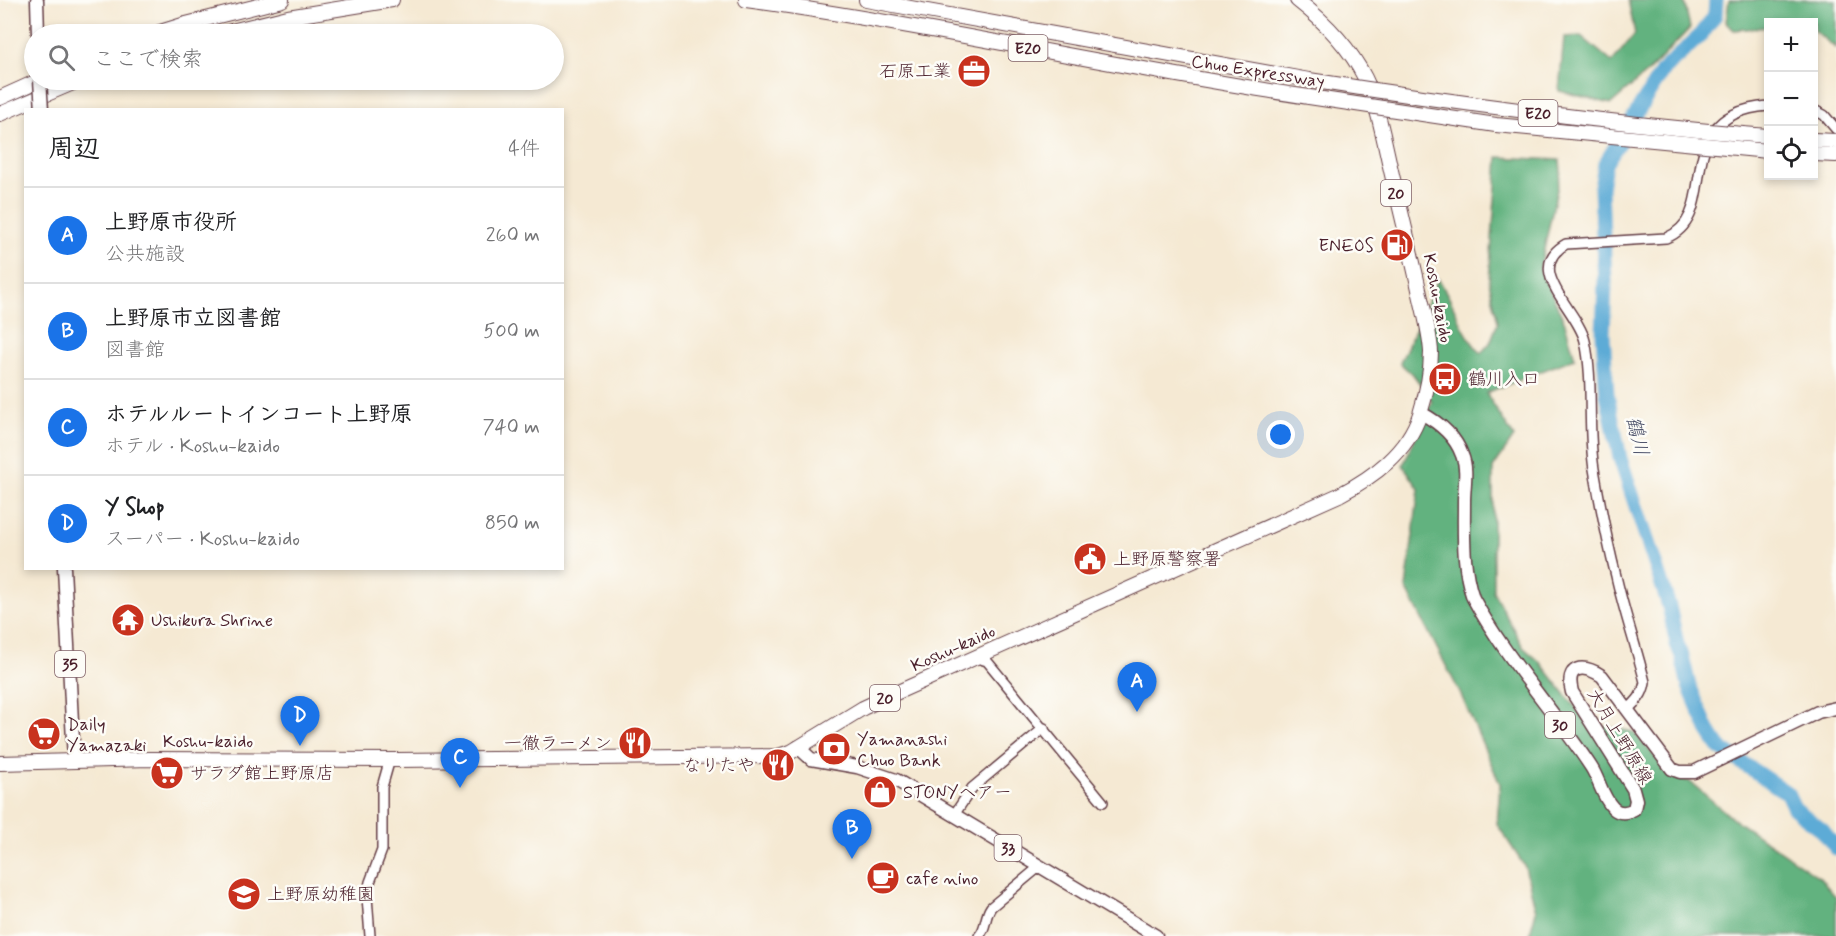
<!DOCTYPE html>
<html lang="ja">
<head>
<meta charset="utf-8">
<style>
  :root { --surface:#fff; --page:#f6f6f6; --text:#202124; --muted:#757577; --line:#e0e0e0; --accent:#1a73e8 }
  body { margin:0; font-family:Mynerve,"Klee One",sans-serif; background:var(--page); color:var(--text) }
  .controls { position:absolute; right:18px; top:18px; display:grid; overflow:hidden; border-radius:0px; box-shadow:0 3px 9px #0003 }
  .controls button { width:54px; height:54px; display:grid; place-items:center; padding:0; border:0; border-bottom:2px solid var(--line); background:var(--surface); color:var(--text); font:30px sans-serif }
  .you { position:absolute; left:1281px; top:435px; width:21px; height:21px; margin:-15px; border:4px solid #fff; border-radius:50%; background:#1a73e8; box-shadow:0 0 0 9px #1a73e833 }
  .badge { display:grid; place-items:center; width:39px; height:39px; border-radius:50%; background:var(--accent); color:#fff; font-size:20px; font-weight:700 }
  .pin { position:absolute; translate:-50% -50px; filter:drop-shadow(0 2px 3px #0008) }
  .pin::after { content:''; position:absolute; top:32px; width:21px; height:18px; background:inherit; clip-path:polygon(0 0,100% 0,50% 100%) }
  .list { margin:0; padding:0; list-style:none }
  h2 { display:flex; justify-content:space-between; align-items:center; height:78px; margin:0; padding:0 24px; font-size:26px }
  h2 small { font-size:20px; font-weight:400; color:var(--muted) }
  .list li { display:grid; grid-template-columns:39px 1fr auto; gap:18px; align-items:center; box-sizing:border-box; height:96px; padding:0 24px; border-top:2px solid var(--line) }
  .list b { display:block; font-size:22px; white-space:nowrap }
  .list p { margin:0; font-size:20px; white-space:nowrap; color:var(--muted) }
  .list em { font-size:20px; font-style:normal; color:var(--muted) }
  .icon { flex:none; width:33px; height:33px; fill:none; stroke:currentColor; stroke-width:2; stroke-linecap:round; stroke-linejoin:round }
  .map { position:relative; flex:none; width:1836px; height:936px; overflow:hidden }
  .search { position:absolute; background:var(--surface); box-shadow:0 3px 9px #0003; left:24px; top:24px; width:540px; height:66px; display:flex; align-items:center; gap:15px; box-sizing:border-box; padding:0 21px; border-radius:33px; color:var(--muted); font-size:22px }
  .panel { position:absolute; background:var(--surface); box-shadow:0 3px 9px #0003; left:24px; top:108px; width:540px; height:462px; border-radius:0px }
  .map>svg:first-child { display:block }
  .forest { fill:#62b27f; stroke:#566855; stroke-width:1.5 }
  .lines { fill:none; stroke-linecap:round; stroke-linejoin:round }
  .river { stroke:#5dabd6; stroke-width:15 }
  .minor-casing { stroke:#643d44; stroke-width:12 }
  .major-casing { stroke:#643d44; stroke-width:15 }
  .highway-casing { stroke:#643d44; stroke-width:16 }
  .minor { stroke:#fff; stroke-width:9 }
  .major { stroke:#fff; stroke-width:12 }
  .highway { stroke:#fff; stroke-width:14 }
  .major-bridge-casing { stroke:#643d44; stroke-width:15; stroke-linecap:butt }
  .highway-bridge-casing { stroke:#643d44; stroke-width:16; stroke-linecap:butt }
  .major-bridge { stroke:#fff; stroke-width:12 }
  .highway-bridge { stroke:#fff; stroke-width:14 }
  .labels { text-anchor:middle; stroke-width:5; stroke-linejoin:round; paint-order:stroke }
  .shield { fill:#fdfcf7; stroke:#806168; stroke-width:1.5 }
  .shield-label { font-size:16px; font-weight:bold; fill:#4a1f2b }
  .poi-label { font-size:18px; fill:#4a1f2b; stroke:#fdfcf7; text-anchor:start }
  .street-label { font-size:18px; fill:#4a1f2b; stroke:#fdfcf7 }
  .water-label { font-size:20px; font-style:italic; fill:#52576f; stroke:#fdfcf7 }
</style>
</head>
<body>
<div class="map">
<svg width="1836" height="936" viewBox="0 0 1836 936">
  <rect width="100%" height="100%" fill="#fdfcf7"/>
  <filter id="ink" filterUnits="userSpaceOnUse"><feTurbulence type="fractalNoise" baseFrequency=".0167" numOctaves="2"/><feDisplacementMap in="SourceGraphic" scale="12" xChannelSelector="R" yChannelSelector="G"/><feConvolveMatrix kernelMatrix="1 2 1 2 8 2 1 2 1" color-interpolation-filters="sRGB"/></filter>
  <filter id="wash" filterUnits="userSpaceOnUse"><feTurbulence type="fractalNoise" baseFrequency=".008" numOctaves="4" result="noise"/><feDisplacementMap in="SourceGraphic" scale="24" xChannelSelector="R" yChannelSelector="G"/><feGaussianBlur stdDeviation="1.35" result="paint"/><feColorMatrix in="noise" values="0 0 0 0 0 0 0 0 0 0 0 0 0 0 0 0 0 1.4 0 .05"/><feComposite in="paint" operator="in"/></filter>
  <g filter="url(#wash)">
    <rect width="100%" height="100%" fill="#f5e9d3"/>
    <g class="forest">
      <path d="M 1628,0 L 1684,0 L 1690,28 L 1649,71 L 1611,104 L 1559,91 L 1564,37 L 1581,36 L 1612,62 L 1635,34 Z"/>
      <path d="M 1729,0 L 1836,0 L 1836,48 L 1814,31 L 1814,22 L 1768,22 L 1768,27 L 1734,30 L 1726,22 Z"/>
      <path d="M 1498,157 L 1560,160 L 1561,171 L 1540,268 L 1565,323 L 1575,358 L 1486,393 L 1514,437 L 1493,468 L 1493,591 L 1523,647 L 1540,662 L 1588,723 L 1634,732 L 1669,773 L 1676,779 L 1689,781 L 1731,817 L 1819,877 L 1836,897 L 1836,936 L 1529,936 L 1536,911 L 1525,867 L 1497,824 L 1500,784 L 1461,695 L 1406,588 L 1419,489 L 1403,465 L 1432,401 L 1415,377 L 1400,363 L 1438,279 C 1455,302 1460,332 1481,353 L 1490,343 L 1498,322 L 1489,281 Z"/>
    </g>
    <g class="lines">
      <path class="river" d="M 1716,0 L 1715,15 L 1702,34 L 1663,70 L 1605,164 L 1601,188 L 1605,283 L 1603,334 L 1607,394 L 1620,458 L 1669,606 L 1677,644 L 1682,656 L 1689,686 L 1708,730 L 1720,748 L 1787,793 L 1794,808 L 1823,831 L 1836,848"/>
    </g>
  </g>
  <g filter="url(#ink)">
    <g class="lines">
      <g class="minor-casing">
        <g id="minor">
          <path d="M 1814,110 L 1824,115 L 1836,129"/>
          <path d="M 977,658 L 987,661 L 1103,802"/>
          <path d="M 1627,710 C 1637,701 1643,695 1645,682 C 1636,646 1624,612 1616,576 C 1607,541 1600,504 1594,469 C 1587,426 1594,381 1585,341 C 1578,310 1522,269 1566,244 L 1666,238 C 1725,215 1665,114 1768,106"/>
          <path d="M 954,815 L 972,788 L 1044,728"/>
          <path d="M 370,936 L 367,897 L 370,882 L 382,850 L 382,787 L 390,759"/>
          <path d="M 979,936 C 987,928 984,917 991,907 L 1039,867"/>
        </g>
      </g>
      <g class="major-casing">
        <g id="major">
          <path d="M 37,0 L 38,34"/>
          <path d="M 1421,413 C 1438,422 1455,435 1462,455 C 1468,469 1464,486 1464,501 C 1464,533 1462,567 1473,598 C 1506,659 1553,709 1591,767 C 1599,779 1602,797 1613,808 C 1619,814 1627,813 1634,809 L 1636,800 L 1633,789 L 1572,692 C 1565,665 1583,664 1602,676 L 1672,769 L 1680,772 L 1694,772 L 1818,712 L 1836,708"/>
          <path d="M 64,568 L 74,760"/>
          <path d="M 798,747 L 811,759 L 857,767 L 896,780 L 1156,936"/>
        </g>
      </g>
      <g class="highway-casing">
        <g id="highway">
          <path d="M 746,0 C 935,26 1121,69 1309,97"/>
          <path d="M 866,0 L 1309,80"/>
          <path d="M 154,34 L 186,24 L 282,0"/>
          <path d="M 219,34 L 288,17 L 392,0"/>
          <path d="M 0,98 L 40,80"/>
          <path d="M 0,114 L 80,80"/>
          <path d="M 1814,140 L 1836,141"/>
          <path d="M 1814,154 L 1836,155"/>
          <path d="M 0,763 L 150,759 L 397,760 L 778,756 L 791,752 L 863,708 L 889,696 L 1339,495 C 1373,477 1407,453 1420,414 C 1426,395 1431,372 1431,352 C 1430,333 1424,312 1420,294 C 1412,257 1403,220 1394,183 C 1386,152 1379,106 1365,78 C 1350,48 1324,21 1297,0"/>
        </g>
      </g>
      <use href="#minor" class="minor"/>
      <use href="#major" class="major"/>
      <use href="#highway" class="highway"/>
      <g class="major-bridge-casing">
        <path id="major-bridge" d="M 40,80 L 42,110"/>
      </g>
      <g class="highway-bridge-casing">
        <g id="highway-bridge">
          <path d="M 1309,80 C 1461,104 1614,124 1768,136"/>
          <path d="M 1309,97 L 1496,125 L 1768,151"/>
        </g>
      </g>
      <use href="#major-bridge" class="major-bridge"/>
      <use href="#highway-bridge" class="highway-bridge"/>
    </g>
  </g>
  <defs>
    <g id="office-disc" transform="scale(1.725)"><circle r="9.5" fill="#c8321e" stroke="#fdfcf7"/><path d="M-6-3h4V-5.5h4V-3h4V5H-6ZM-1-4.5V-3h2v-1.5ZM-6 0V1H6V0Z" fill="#fff"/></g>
    <g id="fuel-disc" transform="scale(1.725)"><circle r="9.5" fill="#c8321e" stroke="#fdfcf7"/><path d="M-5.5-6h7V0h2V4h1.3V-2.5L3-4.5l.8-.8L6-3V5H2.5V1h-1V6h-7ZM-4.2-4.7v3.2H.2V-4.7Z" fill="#fff"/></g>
    <g id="bus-disc" transform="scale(1.725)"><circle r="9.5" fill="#c8321e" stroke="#fdfcf7"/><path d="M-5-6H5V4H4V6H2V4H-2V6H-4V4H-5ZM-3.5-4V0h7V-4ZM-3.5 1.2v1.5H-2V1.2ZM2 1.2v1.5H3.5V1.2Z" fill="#fff"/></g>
    <g id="civic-disc" transform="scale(1.725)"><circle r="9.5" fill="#c8321e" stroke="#fdfcf7"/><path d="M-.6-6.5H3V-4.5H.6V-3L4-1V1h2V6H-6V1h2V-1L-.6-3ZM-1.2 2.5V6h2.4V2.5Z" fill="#fff"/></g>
    <g id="temple-disc" transform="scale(1.725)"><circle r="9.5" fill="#c8321e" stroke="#fdfcf7"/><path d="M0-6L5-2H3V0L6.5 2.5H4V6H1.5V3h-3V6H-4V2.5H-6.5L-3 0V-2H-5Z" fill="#fff"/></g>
    <g id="supermarket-disc" transform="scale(1.725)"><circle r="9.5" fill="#c8321e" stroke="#fdfcf7"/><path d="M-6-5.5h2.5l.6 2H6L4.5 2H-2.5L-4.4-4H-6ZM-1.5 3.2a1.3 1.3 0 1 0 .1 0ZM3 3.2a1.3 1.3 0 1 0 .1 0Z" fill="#fff"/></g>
    <g id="restaurant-disc" transform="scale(1.725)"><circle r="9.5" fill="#c8321e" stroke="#fdfcf7"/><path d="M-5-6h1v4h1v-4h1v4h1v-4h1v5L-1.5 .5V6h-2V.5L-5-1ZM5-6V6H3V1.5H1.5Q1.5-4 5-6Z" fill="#fff"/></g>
    <g id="bank-disc" transform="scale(1.725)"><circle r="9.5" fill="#c8321e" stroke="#fdfcf7"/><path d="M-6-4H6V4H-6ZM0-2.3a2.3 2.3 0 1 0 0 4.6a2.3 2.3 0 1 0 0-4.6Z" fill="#fff"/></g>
    <g id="shop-disc" transform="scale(1.725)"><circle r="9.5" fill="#c8321e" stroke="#fdfcf7"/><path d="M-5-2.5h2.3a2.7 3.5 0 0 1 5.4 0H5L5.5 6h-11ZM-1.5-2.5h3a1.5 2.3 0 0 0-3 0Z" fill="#fff"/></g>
    <g id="cafe-disc" transform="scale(1.725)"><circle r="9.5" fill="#c8321e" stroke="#fdfcf7"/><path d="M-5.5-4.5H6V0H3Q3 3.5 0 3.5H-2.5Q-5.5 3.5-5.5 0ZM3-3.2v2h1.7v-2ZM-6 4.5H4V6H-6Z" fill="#fff"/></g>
    <g id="school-disc" transform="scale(1.725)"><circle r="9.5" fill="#c8321e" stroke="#fdfcf7"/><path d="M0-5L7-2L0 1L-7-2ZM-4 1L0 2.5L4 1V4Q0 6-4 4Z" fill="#fff"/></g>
  </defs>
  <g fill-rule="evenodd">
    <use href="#office-disc" x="974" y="71"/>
    <use href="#fuel-disc" x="1397" y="245"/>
    <use href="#bus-disc" x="1445" y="379"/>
    <use href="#civic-disc" x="1090" y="559"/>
    <use href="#temple-disc" x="128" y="620"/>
    <use href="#supermarket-disc" x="44" y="734"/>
    <use href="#restaurant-disc" x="635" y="743"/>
    <use href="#bank-disc" x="834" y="749"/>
    <use href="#restaurant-disc" x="778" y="765"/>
    <use href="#supermarket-disc" x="167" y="773"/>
    <use href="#shop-disc" x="880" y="792"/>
    <use href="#cafe-disc" x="883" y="878"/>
    <use href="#school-disc" x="244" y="894"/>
  </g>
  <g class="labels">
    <g class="shield">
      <rect x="1008.5" y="35" width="39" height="26" rx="4.5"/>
      <rect x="1518.5" y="100" width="39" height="26" rx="4.5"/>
      <rect x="1381" y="180" width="30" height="26" rx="4.5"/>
      <rect x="55" y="651" width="30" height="26" rx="4.5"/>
      <rect x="870" y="685" width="30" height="26" rx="4.5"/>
      <rect x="1545" y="712" width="30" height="26" rx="4.5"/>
      <rect x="994.5" y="835" width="27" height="26" rx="4.5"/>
    </g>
    <g class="shield-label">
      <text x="1028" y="54">E20</text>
      <text x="1538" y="119">E20</text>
      <text x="1396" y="199">20</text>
      <text x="70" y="670">35</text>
      <text x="885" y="704">20</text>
      <text x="1560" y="731">30</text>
      <text x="1008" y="854">33</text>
    </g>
    <g class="poi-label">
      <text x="951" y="77" text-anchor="end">石原工業</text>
      <text x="1374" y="251" text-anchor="end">ENEOS</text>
      <text x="1468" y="385">鶴川入口</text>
      <text x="1113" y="565">上野原警察署</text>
      <text x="151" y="626">Ushikura Shrine</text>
      <text x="67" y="730">Daily<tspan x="67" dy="21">Yamazaki</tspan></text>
      <text x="857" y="745">Yamanashi<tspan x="857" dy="21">Chuo Bank</tspan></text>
      <text x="612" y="749" text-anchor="end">一徹ラーメン</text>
      <text x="755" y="771" text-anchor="end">なりたや</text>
      <text x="190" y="779">サラダ館上野原店</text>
      <text x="903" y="798">STONYヘアー</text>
      <text x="906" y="884">cafe nino</text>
      <text x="267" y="900">上野原幼稚園</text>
    </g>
    <g class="street-label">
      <text transform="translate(1258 71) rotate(9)" y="6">Chuo Expressway</text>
      <text transform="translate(1438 298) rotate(79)" y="6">Koshu-kaido</text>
      <text transform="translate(953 648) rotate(-24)" y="6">Koshu-kaido</text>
      <text transform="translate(1620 736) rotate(59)" y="6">大月上野原線</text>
      <text x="208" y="747">Koshu-kaido</text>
    </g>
    <g class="water-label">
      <text transform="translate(1638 436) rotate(77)" y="7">鶴川</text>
    </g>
  </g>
</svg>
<div class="controls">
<button>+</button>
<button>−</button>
<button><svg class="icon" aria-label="locate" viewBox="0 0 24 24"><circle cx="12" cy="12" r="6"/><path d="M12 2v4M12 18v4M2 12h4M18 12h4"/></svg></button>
</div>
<div class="you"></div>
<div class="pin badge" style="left:1137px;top:712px">A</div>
<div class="pin badge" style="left:852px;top:859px">B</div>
<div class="pin badge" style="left:460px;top:788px">C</div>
<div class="pin badge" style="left:300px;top:746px">D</div>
<div class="search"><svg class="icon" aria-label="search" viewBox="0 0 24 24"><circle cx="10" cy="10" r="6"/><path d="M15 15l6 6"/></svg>ここで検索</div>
<section class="panel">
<h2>周辺<small>4件</small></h2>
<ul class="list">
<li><span class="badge">A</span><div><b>上野原市役所</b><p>公共施設</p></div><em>260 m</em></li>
<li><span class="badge">B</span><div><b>上野原市立図書館</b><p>図書館</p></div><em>500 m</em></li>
<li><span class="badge">C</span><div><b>ホテルルートインコート上野原</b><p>ホテル · Koshu-kaido</p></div><em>740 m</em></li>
<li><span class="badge">D</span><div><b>Y Shop</b><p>スーパー · Koshu-kaido</p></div><em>850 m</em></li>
</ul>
</section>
</div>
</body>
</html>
